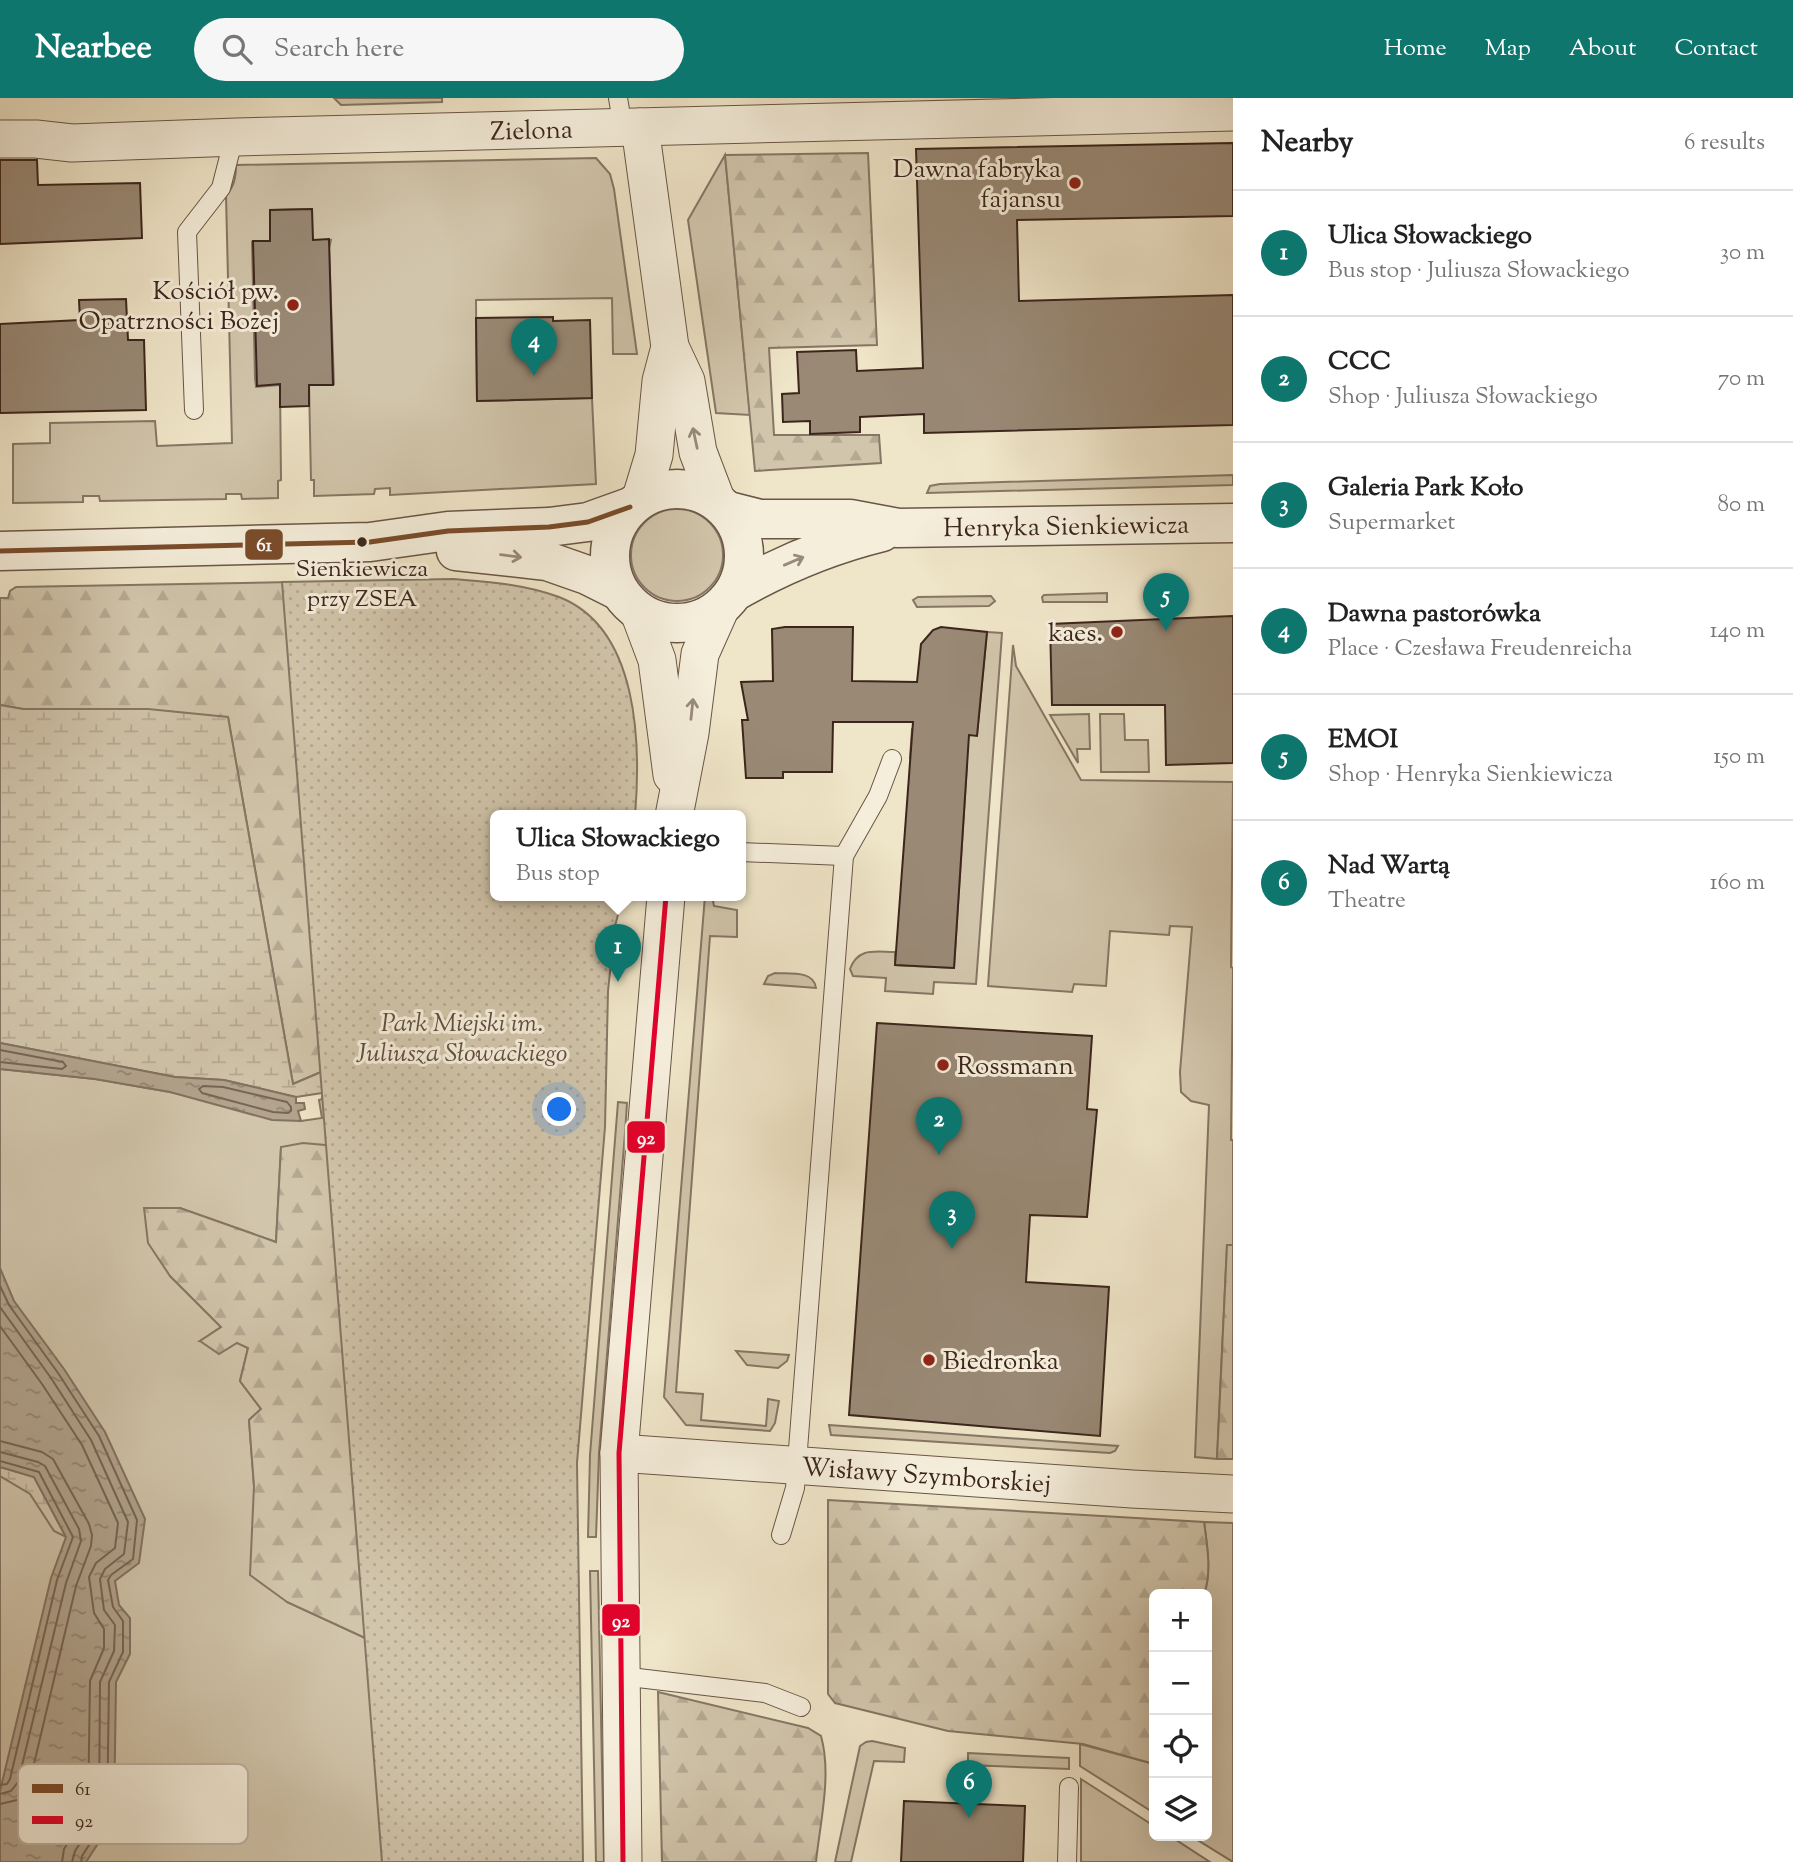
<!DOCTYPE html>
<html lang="en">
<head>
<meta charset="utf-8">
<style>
  :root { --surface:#fff; --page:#f6f6f6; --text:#222; --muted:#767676; --line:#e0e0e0; --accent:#0f766e }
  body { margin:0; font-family:"Sorts Mill Goudy",serif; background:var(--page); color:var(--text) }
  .controls { position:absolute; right:21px; bottom:21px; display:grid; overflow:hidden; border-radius:10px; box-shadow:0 7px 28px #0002 }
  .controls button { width:63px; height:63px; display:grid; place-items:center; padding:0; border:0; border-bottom:2px solid var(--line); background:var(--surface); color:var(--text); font:35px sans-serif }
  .you { position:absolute; left:560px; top:1012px; width:24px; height:24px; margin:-18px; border:5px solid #fff; border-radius:50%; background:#1a73e8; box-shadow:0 0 0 10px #1a73e833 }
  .badge { display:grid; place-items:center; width:46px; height:46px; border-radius:50%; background:var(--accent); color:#fff; font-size:23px; font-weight:700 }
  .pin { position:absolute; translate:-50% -58px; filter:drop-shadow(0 2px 4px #0008) }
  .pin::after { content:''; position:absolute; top:37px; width:24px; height:21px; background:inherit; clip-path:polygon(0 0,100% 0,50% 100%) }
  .popup { position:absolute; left:490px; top:712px; width:256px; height:91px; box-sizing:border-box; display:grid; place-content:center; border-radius:10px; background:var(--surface); filter:drop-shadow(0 2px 5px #0005); font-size:23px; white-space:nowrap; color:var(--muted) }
  .popup b { font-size:26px; color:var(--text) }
  .popup::after { content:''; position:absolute; left:50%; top:100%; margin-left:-14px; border:14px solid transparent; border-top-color:var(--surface) }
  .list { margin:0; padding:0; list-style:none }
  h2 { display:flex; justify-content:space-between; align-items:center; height:91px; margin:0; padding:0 28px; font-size:30px }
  h2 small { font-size:23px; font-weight:400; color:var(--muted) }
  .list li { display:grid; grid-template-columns:46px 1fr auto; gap:21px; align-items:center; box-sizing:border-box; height:126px; padding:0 28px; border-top:2px solid var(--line) }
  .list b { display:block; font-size:26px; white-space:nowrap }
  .list p { margin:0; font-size:23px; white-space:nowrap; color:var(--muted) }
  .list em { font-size:23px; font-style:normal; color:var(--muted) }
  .icon { flex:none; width:38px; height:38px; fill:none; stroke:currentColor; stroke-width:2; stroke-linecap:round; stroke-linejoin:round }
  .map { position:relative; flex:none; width:1233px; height:1764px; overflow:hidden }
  header { display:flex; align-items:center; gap:42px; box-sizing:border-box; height:98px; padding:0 35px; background:var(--accent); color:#fff }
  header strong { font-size:33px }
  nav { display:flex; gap:38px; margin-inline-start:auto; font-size:24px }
  .search { width:490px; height:63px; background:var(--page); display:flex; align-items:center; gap:18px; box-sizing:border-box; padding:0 24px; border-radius:38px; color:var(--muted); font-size:26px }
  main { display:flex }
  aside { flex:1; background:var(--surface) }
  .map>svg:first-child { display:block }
  .grass { fill:#d1c5ab; stroke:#867664; stroke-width:2 }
  .forest { fill:url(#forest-firs); stroke:#867664; stroke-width:2 }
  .wetland { fill:url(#wetland-marsh); stroke:#867664; stroke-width:2 }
  .park { fill:url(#park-dots); stroke:#867664; stroke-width:2 }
  .water { fill:url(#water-ripples); stroke:#837260; stroke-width:2 }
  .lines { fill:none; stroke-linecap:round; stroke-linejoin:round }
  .shore { stroke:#776555; stroke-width:2 }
  .building { fill:#998975; stroke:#3c261c; stroke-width:2 }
  .service-casing { stroke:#695647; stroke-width:20 }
  .minor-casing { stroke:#695647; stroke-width:39 }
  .tertiary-casing { stroke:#695647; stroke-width:41 }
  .service { stroke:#f5eedb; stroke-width:18 }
  .minor { stroke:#f5eedb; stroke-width:37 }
  .tertiary { stroke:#f5eedb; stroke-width:38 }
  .bus-1-casing { stroke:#f5eedb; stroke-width:10 }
  .bus-2-casing { stroke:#f5eedb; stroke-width:10 }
  .bus-1 { stroke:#7a4b2a; stroke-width:5 }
  .bus-2 { stroke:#e4002b; stroke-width:5 }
  .oneway { stroke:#988a7c }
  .poi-dot { fill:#8f2418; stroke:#f5eedb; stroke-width:2.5 }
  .bus-dot { fill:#3c261c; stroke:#f5eedb; stroke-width:2.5 }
  .labels { text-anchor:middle; stroke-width:6; stroke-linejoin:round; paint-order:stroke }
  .bus-label { font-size:24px; fill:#3c261c; stroke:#f5eedb }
  .street-label { font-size:26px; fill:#3c261c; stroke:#f5eedb }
  .poi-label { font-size:26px; fill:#3c261c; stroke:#f5eedb; text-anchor:end }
  .park-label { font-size:26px; font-style:italic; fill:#614e40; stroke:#f5eedb }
  .key { fill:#f5eedb; stroke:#beb2a2; stroke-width:2 }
  .key-label { font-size:19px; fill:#3c261c }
  .line-badge { stroke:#f5eedb; stroke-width:2.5 }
  .badge-label { font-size:19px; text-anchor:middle; font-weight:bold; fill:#fff }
</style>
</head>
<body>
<header>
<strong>Nearbee</strong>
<div class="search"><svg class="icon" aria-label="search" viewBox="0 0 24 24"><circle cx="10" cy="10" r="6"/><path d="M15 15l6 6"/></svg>Search here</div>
<nav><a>Home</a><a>Map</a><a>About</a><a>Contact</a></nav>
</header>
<main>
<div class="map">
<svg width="1233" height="1764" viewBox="0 0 1233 1764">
  <defs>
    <pattern id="forest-firs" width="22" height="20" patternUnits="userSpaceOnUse" patternTransform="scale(1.75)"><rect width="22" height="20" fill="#d1c5ab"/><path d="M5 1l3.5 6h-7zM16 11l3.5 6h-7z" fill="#b4a993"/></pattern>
    <pattern id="wetland-marsh" width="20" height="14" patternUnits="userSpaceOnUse" patternTransform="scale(1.75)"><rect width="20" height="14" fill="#d1c5ab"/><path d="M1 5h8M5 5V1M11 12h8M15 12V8" fill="none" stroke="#b4a993"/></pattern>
    <pattern id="park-dots" width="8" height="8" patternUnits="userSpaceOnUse" patternTransform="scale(1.75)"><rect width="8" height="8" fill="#d1c5ab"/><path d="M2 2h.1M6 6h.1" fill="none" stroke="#b4a993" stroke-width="1.8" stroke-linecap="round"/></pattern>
    <pattern id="water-ripples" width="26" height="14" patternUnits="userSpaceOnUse" patternTransform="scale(1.75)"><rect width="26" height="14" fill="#b2a48e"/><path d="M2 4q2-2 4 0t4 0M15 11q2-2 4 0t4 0" fill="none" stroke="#928573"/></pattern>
  </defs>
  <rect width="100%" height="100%" fill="#efe5c8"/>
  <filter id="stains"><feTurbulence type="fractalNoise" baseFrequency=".00286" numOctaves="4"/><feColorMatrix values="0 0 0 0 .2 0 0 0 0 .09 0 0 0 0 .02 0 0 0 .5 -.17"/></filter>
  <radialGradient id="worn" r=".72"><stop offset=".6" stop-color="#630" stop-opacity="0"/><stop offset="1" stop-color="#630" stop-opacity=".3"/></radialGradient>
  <g class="grass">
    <path d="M 334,0 L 442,0 L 442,4 L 341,7 Z"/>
    <path d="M 725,57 L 750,317 L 716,315 L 688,122 Z"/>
    <path d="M 596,60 L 610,76 L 614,91 L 637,256 L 613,256 L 612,200 L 476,202 L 477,303 L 592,300 L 596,386 L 390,397 L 390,390 L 375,391 L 374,396 L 314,398 L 314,382 L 311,382 L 309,286 L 334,286 L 329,150 L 331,142 L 312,144 L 311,111 L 270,112 L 270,145 L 252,144 L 255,280 L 256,289 L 280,287 L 281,382 L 278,383 L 278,400 L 242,401 L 241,396 L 226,396 L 226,401 L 100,403 L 99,398 L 83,398 L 83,404 L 13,405 L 13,346 L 50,345 L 50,325 L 155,323 L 157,348 L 232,345 L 226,98 C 234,88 236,80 236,67 Z"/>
    <path d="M 1233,377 L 1233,387 L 927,395 L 930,388 L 940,386 Z"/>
    <circle cx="677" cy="457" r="46"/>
    <path d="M 1107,495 L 1107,504 L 1043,504 L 1042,499 L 1044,497 Z"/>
    <path d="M 991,498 L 995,503 L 989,508 L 917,509 L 913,502 L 918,499 Z"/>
    <path d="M 987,534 L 1002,535 L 976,886 L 934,884 L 933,896 L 885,893 L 886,880 L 853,878 L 850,871 C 858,849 875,854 895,854 L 895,867 L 954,870 L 967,666 L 910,660 L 912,631 L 977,637 Z"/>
    <path d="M 1013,547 L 1016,568 L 1081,682 L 1233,684 L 1231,869 L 1233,870 L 1231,1042 L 1233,1042 L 1233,1147 L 1227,1147 L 1217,1361 L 1195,1359 L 1209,1007 L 1191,1003 L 1181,994 L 1180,974 L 1192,829 L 1170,828 L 1169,837 L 1110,833 L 1106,888 L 1074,886 L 1072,894 L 988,888 Z"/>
    <path d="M 1089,616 L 1090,651 L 1077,651 L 1078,665 L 1050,617 Z"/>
    <path d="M 1100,616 L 1124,616 L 1125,642 L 1148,642 L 1149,674 L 1101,674 Z"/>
    <path d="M 705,798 L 712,798 L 714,808 L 737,812 L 737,839 L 710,838 L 676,1294 L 703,1296 L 701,1322 L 766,1328 L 768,1301 L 779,1303 L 775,1325 L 770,1333 L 686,1327 L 664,1299 Z"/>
    <path d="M 775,875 C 789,876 814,872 816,890 L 764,886 L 768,878 Z"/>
    <path d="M 0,971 L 95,981 L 170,994 L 301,1023 L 322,1020 L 319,1002 L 322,1001 L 322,995 L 336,1048 L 281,1049 L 276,1144 L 180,1110 L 170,1178 L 221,1229 L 200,1243 L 237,1244 L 248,1250 L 240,1283 L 261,1311 L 249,1322 L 254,1388 L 287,1504 L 376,1545 L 393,1764 L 0,1764 Z"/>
    <path d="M 618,1004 L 627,1005 L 625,1035 L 599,1355 L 596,1439 L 588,1439 L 590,1357 Z"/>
    <path d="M 736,1253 L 789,1257 L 787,1263 L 778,1270 L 747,1267 Z"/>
    <path d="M 829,1327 L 1118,1348 L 1115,1353 L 1110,1355 L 831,1337 Z"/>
    <path d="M 1204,1424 L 1233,1425 L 1233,1764 L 1191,1738 L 1207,1738 L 1207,1496 L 1204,1496 C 1212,1474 1207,1447 1204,1424 Z"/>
    <path d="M 590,1473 L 598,1473 L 604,1764 L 596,1764 Z"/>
    <path d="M 872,1643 L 905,1650 L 904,1664 L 874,1663 L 851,1764 L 835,1764 L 860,1648 L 866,1644 Z"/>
    <path d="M 1080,1646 L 1154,1666 L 1154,1715 L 1080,1668 Z"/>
    <path d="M 968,1655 L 1069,1660 L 1069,1671 L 968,1667 Z"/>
    <path d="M 1081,1681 L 1154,1728 L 1154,1738 L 1170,1738 L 1210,1764 L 1081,1764 Z"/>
  </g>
  <g class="forest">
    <path d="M 868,55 L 877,247 L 769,250 L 774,337 L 879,337 L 881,365 L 755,373 L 725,57 Z"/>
    <path d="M 292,484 L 328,971 L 293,986 L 228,619 L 23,611 L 0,607 L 0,500 L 8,500 L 10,493 L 16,489 Z"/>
    <path d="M 303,1045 L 336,1048 L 376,1545 L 287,1504 L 250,1477 L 254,1388 L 249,1322 L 261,1311 L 240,1283 L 248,1250 L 237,1245 L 219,1256 L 200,1243 L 221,1229 L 170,1178 L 148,1145 L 144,1110 L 180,1110 L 276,1144 L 281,1049 Z"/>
    <path d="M 1227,1147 L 1233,1147 L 1233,1361 L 1217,1361 Z"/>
    <path d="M 828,1402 L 1204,1424 C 1207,1447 1212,1474 1204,1496 L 1154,1496 L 1154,1666 L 1083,1646 L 948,1633 L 835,1605 L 828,1596 Z"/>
    <path d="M 658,1594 L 808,1630 L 821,1638 C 832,1677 820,1724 816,1764 L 662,1764 Z"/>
  </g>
  <g class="wetland">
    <path d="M 0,607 L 23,611 L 148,611 L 228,619 L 293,986 L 328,971 L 330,986 L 322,995 L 296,999 L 224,982 L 175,979 L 0,945 Z"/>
    <path d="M 0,1369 L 34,1379 L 66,1439 L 54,1433 L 30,1396 L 0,1378 Z"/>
  </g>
  <path class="park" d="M 453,481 C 489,484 525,486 559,499 C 639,530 641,646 635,718 L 496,718 L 496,798 L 623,798 L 615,828 L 608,893 L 605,1029 L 577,1365 L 583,1764 L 382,1764 L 282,484 Z"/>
  <g class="water">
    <path d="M 0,945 L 175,979 L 224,982 L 296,999 L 296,1005 L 304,1005 L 305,1011 L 298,1013 L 301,1023 L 272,1022 L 170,994 L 95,981 L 0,971 Z"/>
    <path d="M 0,1170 L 14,1203 L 64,1271 L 105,1334 L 145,1421 L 139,1465 L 115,1483 L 119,1507 L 130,1520 L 130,1556 L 116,1584 L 114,1721 L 86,1764 L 0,1764 L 0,1693 L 51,1480 L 66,1439 L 34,1379 L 0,1369 Z"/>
  </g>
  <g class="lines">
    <g class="shore">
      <path d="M 0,952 L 63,964 L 66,968 L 62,971 L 0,964"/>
      <path d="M 203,988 L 223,989 L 287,1004 L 291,1009 L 291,1013 L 288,1015 L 273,1014 L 202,995 L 199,991 Z"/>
      <path d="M 0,1188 L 9,1207 L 58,1275 L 99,1338 L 137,1422 L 133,1461 L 111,1477 L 108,1482 L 113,1509 L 123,1523 L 123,1554 L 109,1584 L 107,1719 L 82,1758 L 81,1764"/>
      <path d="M 0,1209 L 51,1280 L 91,1342 L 128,1424 L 124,1456 L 105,1471 L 100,1481 L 104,1512 L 115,1527 L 114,1553 L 100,1584 L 99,1716 L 75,1753 L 72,1764"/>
      <path d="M 0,1228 L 42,1286 L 82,1347 L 118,1425 L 115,1450 L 96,1465 L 89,1479 L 94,1515 L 104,1531 L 104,1550 L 90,1583 L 88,1713 L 64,1751 L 62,1764"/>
      <path d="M 0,1343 L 42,1354 L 53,1361 L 89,1426 L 92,1437 L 91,1448 L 76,1488 L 29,1687 L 17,1702 L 0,1706"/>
      <path d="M 0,1354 L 38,1364 L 45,1368 L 79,1431 L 81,1443 L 66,1485 L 18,1684 L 11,1693 L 0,1696"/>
      <path d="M 0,1363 L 39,1374 L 73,1439 L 57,1482 L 10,1681 L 7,1686 L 0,1687"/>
    </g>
  </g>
  <g class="building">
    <path d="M 1233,45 L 1233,118 L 1017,122 L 1019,203 L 1233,197 L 1233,327 L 924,335 L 924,316 L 860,319 L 860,334 L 810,336 L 810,323 L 783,324 L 782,296 L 799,295 L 797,254 L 856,252 L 857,273 L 923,270 L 916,51 Z"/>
    <path d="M 0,62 L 37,62 L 38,87 L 140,85 L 142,140 L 0,146 Z"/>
    <path d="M 312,111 L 313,142 L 329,141 L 333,287 L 309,287 L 309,308 L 280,309 L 280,286 L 257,288 L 253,143 L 270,143 L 270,112 Z"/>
    <path d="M 126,201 L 128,242 L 144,242 L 146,312 L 0,315 L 0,226 L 80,222 L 79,202 Z"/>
    <path d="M 553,219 L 553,223 L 590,222 L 592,300 L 477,303 L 476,220 Z"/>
    <path d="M 1233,518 L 1233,665 L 1166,667 L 1165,607 L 1052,607 L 1050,526 Z"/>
    <path d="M 785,529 L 853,529 L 852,583 L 917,584 L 921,546 L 933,532 L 941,529 L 987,534 L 977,638 L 969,637 L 954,870 L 895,867 L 913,624 L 833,624 L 832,674 L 783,674 L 783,680 L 746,680 L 742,622 L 748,622 L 741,584 L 773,583 L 772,531 Z"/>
    <path d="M 877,925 L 1092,938 L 1087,1011 L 1097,1012 L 1087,1119 L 1030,1117 L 1026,1184 L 1109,1189 L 1100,1338 L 849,1317 Z"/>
    <path d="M 904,1703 L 1025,1708 L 1023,1764 L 901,1764 Z"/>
  </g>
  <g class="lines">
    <g class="service-casing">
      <g id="service">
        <path d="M 618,0 L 623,30"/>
        <path d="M 194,312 L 187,134 L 221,90 L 234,39"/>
        <path d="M 740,754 L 844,758"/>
        <path d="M 781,1437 L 795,1390 L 844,758 L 878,698 L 892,661"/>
        <path d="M 621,1578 L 765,1595 L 801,1609"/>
        <path d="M 1067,1764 L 1069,1689"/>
      </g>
    </g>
    <g class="minor-casing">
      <g id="minor">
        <path d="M 640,29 L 670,249 L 661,283 L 654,357 L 641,400"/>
        <path id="s1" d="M 0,41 L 36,41 L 72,45 L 237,39 L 1233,14"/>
        <path d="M 670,249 L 686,283 L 698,354 L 717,404"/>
        <path d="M 639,514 L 657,562 L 672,677"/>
        <path d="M 674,718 L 690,635 L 700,556 L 721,509"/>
        <path id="s2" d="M 619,1355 L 1132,1391 L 1233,1396"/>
        <path d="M 623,1764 L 619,1355 L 666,798"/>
      </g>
    </g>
    <g class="tertiary-casing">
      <g id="tertiary">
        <circle cx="677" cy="458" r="67"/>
        <path id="s3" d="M 728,413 L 760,421 L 850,421 L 898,430 L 1233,425"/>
        <path d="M 0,453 L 370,444 L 448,433 L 549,429 L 588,424 L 630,409"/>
        <path d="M 456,453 L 547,463 L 587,477 L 619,493"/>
        <path d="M 734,494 C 781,467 829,447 882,434"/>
      </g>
    </g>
    <use href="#service" class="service"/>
    <use href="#minor" class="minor"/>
    <use href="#tertiary" class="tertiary"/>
    <g class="bus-1-casing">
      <path id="bus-1" d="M 0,453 L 370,444 L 448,433 L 549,429 L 588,424 L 630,409"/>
    </g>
    <g class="bus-2-casing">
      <path id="bus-2" d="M 623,1764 L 619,1355 L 666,798"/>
    </g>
    <use href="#bus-1" class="bus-1"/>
    <use href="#bus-2" class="bus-2"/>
  </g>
  <defs><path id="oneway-shaft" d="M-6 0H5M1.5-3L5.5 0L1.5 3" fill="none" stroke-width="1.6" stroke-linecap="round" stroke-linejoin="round" transform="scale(1.75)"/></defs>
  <g class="oneway">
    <use href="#oneway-shaft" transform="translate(695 340) rotate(-102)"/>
    <use href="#oneway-shaft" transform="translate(511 458) rotate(7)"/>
    <use href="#oneway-shaft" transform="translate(794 463) rotate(-23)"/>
    <use href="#oneway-shaft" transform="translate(692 611) rotate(-84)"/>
  </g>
  <g class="poi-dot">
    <circle cx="1075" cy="85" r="7"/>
    <circle cx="293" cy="207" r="7"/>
    <circle cx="1117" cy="534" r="7"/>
    <circle cx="943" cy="967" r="7"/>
    <circle cx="929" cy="1262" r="7"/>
  </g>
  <circle class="bus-dot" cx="362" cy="444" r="6"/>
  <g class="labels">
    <g class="bus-label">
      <text x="362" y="478">Sienkiewicza<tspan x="362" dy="30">przy ZSEA</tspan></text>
    </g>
    <g class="street-label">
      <text dy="9" stroke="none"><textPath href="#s1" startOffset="532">Zielona</textPath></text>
      <text dy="9" stroke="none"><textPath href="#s3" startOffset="340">Henryka Sienkiewicza</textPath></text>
      <text dy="9" stroke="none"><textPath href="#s2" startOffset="308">Wisławy Szymborskiej</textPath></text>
    </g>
    <g class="poi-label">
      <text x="1061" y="79">Dawna fabryka<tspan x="1061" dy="30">fajansu</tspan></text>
      <text x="279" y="201">Kościół pw.<tspan x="279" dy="30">Opatrzności Bożej</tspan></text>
      <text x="1103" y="543">kaes.</text>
      <text x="957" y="976" text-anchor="start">Rossmann</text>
      <text x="943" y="1271" text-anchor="start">Biedronka</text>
    </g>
    <g class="park-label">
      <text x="462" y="933">Park Miejski im.<tspan x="462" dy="30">Juliusza Słowackiego</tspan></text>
    </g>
  </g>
  <rect x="18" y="1666" width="230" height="80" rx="10" class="key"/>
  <rect x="32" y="1686" width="31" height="9" fill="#7a4b2a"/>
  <rect x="32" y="1718" width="31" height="8" fill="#e4002b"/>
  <g class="key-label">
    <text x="75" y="1697">61</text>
    <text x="75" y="1729">92</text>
  </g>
  <g class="line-badge">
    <rect x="244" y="430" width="40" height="33" rx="7" fill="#7a4b2a"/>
    <rect x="626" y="1022" width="40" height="34" rx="7" fill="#e4002b"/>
    <rect x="601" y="1505" width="40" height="34" rx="7" fill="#e4002b"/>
  </g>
  <g class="badge-label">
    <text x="264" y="453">61</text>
    <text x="646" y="1046">92</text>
    <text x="621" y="1529">92</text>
  </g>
  <rect width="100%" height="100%" filter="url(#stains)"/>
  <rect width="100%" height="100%" fill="url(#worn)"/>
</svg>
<div class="controls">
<button>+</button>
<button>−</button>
<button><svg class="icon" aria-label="locate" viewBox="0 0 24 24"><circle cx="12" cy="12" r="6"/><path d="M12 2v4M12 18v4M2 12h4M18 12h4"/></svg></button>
<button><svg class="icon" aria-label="layers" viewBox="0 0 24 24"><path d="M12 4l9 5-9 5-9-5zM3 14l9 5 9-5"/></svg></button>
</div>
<div class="you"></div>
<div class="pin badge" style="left:618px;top:884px">1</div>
<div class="popup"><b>Ulica Słowackiego</b>Bus stop</div>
<div class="pin badge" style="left:939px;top:1057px">2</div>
<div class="pin badge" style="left:952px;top:1151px">3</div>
<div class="pin badge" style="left:534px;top:278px">4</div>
<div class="pin badge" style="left:1166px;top:533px">5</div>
<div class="pin badge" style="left:969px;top:1720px">6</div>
</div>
<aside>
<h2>Nearby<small>6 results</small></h2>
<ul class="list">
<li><span class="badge">1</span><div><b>Ulica Słowackiego</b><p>Bus stop · Juliusza Słowackiego</p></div><em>30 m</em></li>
<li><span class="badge">2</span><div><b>CCC</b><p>Shop · Juliusza Słowackiego</p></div><em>70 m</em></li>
<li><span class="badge">3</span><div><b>Galeria Park Koło</b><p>Supermarket</p></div><em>80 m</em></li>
<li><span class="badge">4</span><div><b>Dawna pastorówka</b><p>Place · Czesława Freudenreicha</p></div><em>140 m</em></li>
<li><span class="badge">5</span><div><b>EMOI</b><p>Shop · Henryka Sienkiewicza</p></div><em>150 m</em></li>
<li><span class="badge">6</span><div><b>Nad Wartą</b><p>Theatre</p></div><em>160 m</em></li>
</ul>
</aside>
</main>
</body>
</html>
